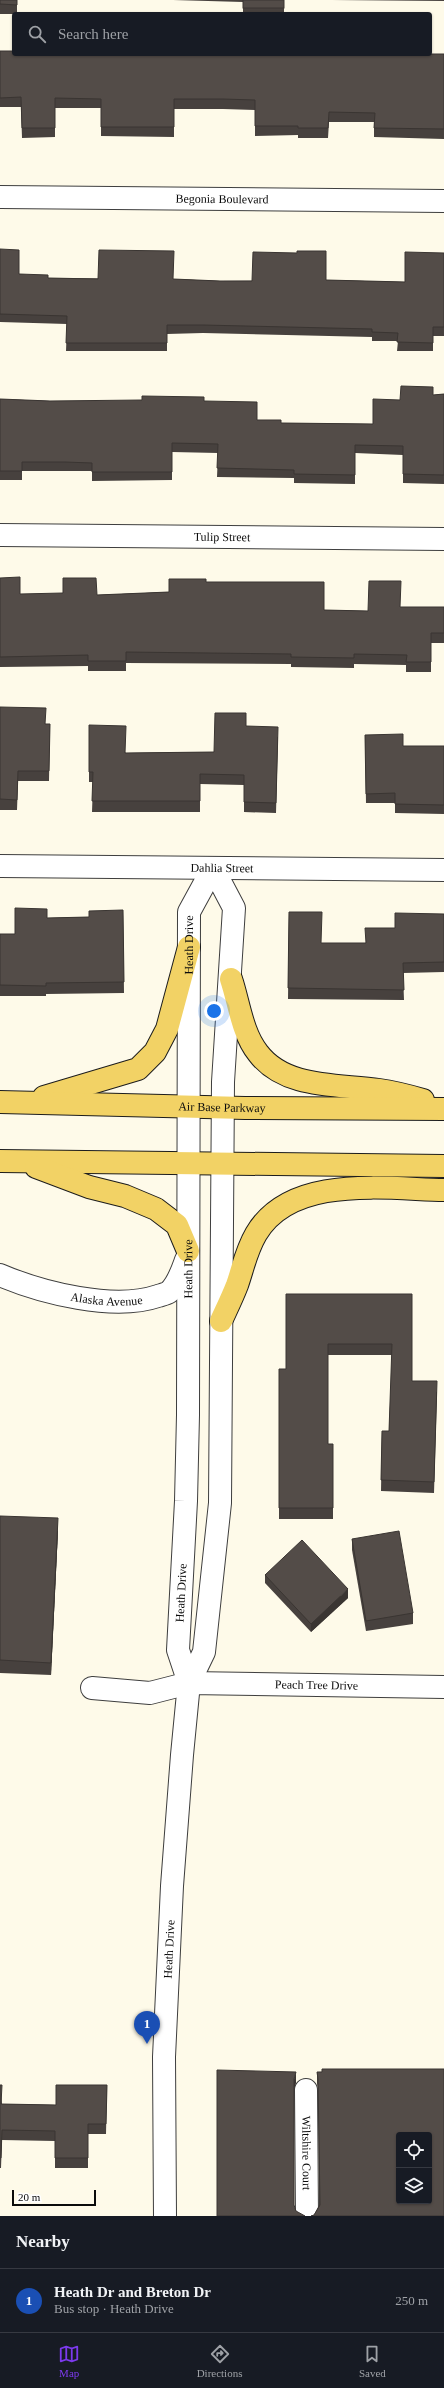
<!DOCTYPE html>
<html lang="en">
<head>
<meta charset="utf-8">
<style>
  :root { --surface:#171b24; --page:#242831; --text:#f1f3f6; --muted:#9ea1a6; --line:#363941; --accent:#7c3aed }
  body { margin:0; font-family:Georgia,serif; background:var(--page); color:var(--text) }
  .controls { position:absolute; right:12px; bottom:12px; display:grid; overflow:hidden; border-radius:4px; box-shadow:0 1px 3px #0004 }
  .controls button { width:36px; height:36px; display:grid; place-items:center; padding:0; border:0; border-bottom:1px solid var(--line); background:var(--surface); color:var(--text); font:20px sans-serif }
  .scale { position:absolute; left:12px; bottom:10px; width:84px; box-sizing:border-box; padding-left:4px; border:2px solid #0b0b0b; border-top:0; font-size:11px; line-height:14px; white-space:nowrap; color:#0b0b0b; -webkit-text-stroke:3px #fff; paint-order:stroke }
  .you { position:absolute; left:214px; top:1011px; width:14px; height:14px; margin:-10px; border:3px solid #fff; border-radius:50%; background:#1a73e8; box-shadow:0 0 0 6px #1a73e833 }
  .badge { display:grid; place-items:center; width:26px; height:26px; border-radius:50%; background:var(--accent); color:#fff; font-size:13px; font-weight:700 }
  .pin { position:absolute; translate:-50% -33px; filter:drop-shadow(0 1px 2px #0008) }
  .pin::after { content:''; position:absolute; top:21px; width:14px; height:12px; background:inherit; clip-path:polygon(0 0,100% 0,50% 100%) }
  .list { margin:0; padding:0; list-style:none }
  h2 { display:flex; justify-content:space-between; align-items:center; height:52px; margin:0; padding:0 16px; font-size:17px }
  h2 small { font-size:13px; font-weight:400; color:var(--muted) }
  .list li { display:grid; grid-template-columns:26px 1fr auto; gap:12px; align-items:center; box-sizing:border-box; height:64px; padding:0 16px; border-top:1px solid var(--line) }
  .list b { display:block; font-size:15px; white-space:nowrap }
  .list p { margin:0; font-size:13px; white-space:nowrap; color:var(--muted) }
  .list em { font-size:13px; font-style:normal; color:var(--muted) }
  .icon { flex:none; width:22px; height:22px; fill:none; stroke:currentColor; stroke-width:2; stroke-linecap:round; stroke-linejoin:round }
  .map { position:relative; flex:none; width:444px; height:2216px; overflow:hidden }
  .search { position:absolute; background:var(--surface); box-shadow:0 1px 3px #0004; left:12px; right:12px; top:12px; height:44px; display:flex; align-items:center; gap:10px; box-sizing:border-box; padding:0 14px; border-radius:4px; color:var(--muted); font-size:15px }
  .sheet { height:116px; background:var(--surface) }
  nav { display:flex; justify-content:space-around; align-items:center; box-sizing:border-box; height:56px; border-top:1px solid var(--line); background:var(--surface); font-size:11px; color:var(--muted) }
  nav a { display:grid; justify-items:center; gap:2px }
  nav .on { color:var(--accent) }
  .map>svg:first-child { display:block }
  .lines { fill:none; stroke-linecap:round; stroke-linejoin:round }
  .minor-casing { stroke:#3e3e3e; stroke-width:24 }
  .major-casing { stroke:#1c1c1c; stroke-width:24 }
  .minor { stroke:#fff; stroke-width:22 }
  .major { stroke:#f2d265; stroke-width:22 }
  .wall { fill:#47413e }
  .shaded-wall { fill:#3a3532 }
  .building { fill:#534c48; stroke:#3a3532; fill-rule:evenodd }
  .labels { text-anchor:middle; stroke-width:4; stroke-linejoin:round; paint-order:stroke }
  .street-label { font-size:12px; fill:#0b0b0b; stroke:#fff }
</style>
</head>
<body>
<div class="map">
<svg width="444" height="2216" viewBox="0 0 444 2216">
  <rect width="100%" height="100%" fill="#fefae9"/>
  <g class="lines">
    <g class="minor-casing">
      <g id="minor">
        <path id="s1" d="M 0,197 L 444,201"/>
        <path id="s2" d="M 0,535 L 444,539"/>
        <path id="s3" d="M 0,866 L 444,870"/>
        <path id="s4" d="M 0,1275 C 42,1293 114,1311 158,1296 C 161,1295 166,1294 169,1292 C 178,1284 182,1271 186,1260"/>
        <path id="s5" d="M 189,1683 L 178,1650 L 186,1501 L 188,1415 L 189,912 L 213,868"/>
        <path id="s6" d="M 92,1688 L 150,1693 L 189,1683 L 444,1687"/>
        <path id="s7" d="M 306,2090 L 307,2216"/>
        <path id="s8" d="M 165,2216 L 164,2057 L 172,1886 L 182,1755 L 189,1683 L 204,1652 L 220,1503 L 223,1082 L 234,908 L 213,868"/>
      </g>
    </g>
    <g class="major-casing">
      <g id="major">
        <path d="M 231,979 C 239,1003 242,1033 258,1053 C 285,1089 338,1084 379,1090 C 394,1092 409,1096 423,1100"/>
        <path d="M 44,1097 L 138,1069 L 155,1052 L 167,1029 L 189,947"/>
        <path id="s9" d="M 0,1102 L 245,1108 L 444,1109"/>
        <path d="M 0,1161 L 444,1166"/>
        <path d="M 36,1167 L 89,1187 L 125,1196 L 156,1209 L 177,1225 L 188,1251"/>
        <path d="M 221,1321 C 226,1310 232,1298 237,1285 C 243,1268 246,1251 256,1234 C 291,1174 385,1189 444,1190"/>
      </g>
    </g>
    <use href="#minor" class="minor"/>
    <use href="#major" class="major"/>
  </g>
  <g class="wall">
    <rect x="0" y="0" width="17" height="14"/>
    <path d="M 173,0 L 284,0 L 284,14 L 243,14 L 243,2 Z"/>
    <path d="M 332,0 L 444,0 L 444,1 Z"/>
    <path d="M 0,51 L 14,54 L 444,54 L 444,139 L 374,137 L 374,122 L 329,122 L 328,138 L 298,138 L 298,135 L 255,136 L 255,110 L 223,109 L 174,109 L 174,137 L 101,136 L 101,108 L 55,108 L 55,137 L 22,138 L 21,107 L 0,107 Z"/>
    <path d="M 0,249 L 19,274 L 48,278 L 173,279 L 220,281 L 326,280 L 405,282 L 444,253 L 444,336 L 433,336 L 433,351 L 397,351 L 398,341 L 372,341 L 372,337 L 203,333 L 167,334 L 167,351 L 66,351 L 67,324 L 0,322 Z"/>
    <path d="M 444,394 L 444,484 L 403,483 L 403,455 L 355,453 L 355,484 L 294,483 L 294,478 L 217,477 L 218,453 L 172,452 L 172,480 L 92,481 L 92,471 L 22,471 L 22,480 L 0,480 L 0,399 L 50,401 L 204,401 L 257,420 L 281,423 L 373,424 L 400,400 L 433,395 Z"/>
    <path d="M 0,578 L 20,594 L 97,595 L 169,592 L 206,582 L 324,610 L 368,611 L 401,607 L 444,607 L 444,643 L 431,643 L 431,672 L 406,672 L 406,665 L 354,664 L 354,668 L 291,667 L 291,664 L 126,663 L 126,671 L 88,671 L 88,666 L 0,667 Z"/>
    <path d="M 0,707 L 46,724 L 50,724 L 49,781 L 18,781 L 17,810 L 0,810 Z"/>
    <path d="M 89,725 L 126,753 L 214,752 L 246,726 L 278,737 L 276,813 L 244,812 L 244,785 L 200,784 L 200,812 L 92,812 L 93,782 L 89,782 Z"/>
    <path d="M 365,735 L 403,746 L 444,746 L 444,814 L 395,813 L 395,803 L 366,803 Z"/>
    <path d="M 123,910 L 124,993 L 46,994 L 46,996 L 0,996 L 0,934 L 15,934 L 47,918 L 89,917 Z"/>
    <path d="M 289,912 L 321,943 L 365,943 L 444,914 L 444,972 L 403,973 L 404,1000 L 288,999 Z"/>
    <path d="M 412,1294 L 412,1381 L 437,1392 L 434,1493 L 381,1491 L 382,1431 L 389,1431 L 392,1355 L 328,1355 L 328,1444 L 333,1444 L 333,1519 L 279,1519 L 279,1369 L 286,1369 Z"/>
    <path d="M 0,1516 L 58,1531 L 51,1675 L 0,1673 Z"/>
    <path d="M 352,1539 L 413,1613 L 413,1624 L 366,1631 L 352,1550 Z"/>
    <path d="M 265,1575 L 348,1598 L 311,1632 L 265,1583 Z"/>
    <path d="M 444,2069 L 314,2215 L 319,2205 L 318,2090 L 317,2083 L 317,2072 Z"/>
    <path d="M 0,2085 L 2,2104 L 56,2105 L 107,2085 L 106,2134 L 88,2134 L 88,2168 L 55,2168 L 55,2141 L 2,2140 L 1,2168 L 0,2168 Z"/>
  </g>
  <g class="shaded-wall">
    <path d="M 58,1518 L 58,1531 L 51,1675 L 51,1663 Z"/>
    <path d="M 348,1589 L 348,1598 L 311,1632 L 311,1624 Z"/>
    <path d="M 296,2072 L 296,2083 L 294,2090 L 294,2079 Z"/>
  </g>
  <g class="building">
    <path d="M 0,0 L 17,0 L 17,5 L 0,4 Z"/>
    <rect x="243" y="0" width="41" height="8"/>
    <path d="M 0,51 L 14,51 L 14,54 L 444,54 L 444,129 L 374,128 L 375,113 L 329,112 L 328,128 L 298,128 L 298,126 L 255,126 L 255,100 L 223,99 L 174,99 L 174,127 L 101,127 L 101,99 L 55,98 L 55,128 L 22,128 L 21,97 L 0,98 Z"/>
    <path d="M 0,249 L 19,250 L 19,274 L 48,275 L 48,278 L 98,279 L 99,250 L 174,251 L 173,279 L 220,281 L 252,281 L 253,252 L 297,253 L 297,251 L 326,251 L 326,280 L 405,282 L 405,252 L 444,253 L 444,327 L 433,327 L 433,343 L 397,342 L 398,333 L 372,332 L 372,329 L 203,325 L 167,325 L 167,343 L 66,343 L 67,316 L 0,314 Z"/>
    <path d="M 401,386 L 433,387 L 433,395 L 444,394 L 444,475 L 403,474 L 403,446 L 355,445 L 355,475 L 294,474 L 294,470 L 217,468 L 218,444 L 172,443 L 172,472 L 92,472 L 92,463 L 65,462 L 22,462 L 22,471 L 0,471 L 0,399 L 50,401 L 142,400 L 142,396 L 204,397 L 204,401 L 257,402 L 257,420 L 281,420 L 281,423 L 373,424 L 373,399 L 400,400 Z"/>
    <path d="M 20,577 L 20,594 L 63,593 L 63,578 L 96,578 L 97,595 L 169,592 L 169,579 L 206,579 L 206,582 L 324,582 L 324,610 L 368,611 L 369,581 L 401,581 L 400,607 L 444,607 L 444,633 L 431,633 L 431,662 L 406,662 L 407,655 L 354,654 L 354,658 L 291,657 L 291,654 L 126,652 L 126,661 L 88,661 L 88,655 L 0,657 L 0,578 Z"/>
    <path d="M 0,707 L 46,708 L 45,724 L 50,724 L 49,771 L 18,771 L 17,800 L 0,799 Z"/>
    <path d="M 215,713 L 246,713 L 246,726 L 278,727 L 276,803 L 244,802 L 244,775 L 200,774 L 200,801 L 92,801 L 93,772 L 89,772 L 89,725 L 126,726 L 125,753 L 214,752 Z"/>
    <path d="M 403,734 L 403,746 L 444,746 L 444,805 L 395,804 L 395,793 L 366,794 L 365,735 Z"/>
    <path d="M 15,908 L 47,909 L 47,918 L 89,917 L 89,911 L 123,910 L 124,982 L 46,983 L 46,986 L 0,985 L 0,934 L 15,934 Z"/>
    <path d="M 289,912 L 322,912 L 321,943 L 366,943 L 365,928 L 395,928 L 395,913 L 444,914 L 444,962 L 403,963 L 404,990 L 288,988 Z"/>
    <path d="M 286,1294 L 412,1294 L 412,1381 L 437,1381 L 434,1482 L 381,1480 L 382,1431 L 389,1431 L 392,1344 L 328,1344 L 328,1444 L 333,1444 L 333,1508 L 279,1508 L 279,1369 L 286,1369 Z"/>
    <path d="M 0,1516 L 58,1518 L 51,1663 L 0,1660 Z"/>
    <path d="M 399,1531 L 413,1613 L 366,1621 L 352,1539 Z"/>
    <path d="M 302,1540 L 348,1589 L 311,1624 L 265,1575 Z"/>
    <path d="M 322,2069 L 444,2069 L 444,2216 L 311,2216 L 314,2215 L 320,2205 L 318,2079 L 317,2072 L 322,2072 ZM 399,2135 L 429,2135 L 429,2201 L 399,2201 Z"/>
    <path d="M 217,2070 L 296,2072 L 294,2079 L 294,2205 L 296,2211 L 305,2216 L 217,2216 Z"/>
    <path d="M 0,2085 L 2,2085 L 1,2104 L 56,2105 L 56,2085 L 107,2085 L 106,2124 L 88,2124 L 88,2158 L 55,2158 L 55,2131 L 2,2130 L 1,2158 L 0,2158 Z"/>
  </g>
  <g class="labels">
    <g class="street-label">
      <text dy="4" stroke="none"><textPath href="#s1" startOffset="222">Begonia Boulevard</textPath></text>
      <text dy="4" stroke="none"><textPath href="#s2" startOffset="222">Tulip Street</textPath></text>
      <text dy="4" stroke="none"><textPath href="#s3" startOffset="222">Dahlia Street</textPath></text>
      <text dy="4" stroke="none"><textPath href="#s5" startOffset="740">Heath Drive</textPath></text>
      <text dy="4" stroke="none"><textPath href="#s9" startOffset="222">Air Base Parkway</textPath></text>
      <text dy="4" stroke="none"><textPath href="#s5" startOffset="416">Heath Drive</textPath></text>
      <text dy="4" stroke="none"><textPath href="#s4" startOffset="110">Alaska Avenue</textPath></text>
      <text dy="4" stroke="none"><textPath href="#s5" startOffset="92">Heath Drive</textPath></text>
      <text dy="4" stroke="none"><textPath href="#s6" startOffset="226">Peach Tree Drive</textPath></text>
      <text dy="4" stroke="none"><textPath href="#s8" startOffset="267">Heath Drive</textPath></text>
      <text dy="4" stroke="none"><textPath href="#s7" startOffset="63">Wiltshire Court</textPath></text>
    </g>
  </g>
</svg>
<div class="controls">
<button><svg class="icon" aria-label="locate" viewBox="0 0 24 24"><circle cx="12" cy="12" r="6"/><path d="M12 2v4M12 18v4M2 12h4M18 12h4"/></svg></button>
<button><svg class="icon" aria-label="layers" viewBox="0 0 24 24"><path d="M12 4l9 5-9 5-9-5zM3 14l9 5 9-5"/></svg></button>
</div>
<div class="scale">20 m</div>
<div class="you"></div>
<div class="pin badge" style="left:147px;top:2044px;background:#1a4fb4">1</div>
<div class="search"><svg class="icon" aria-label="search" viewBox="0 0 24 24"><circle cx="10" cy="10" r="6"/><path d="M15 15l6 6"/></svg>Search here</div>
</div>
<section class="sheet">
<h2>Nearby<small></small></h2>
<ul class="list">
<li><span class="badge" style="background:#1a4fb4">1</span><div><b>Heath Dr and Breton Dr</b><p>Bus stop · Heath Drive</p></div><em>250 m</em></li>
</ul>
</section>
<nav>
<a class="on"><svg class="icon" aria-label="map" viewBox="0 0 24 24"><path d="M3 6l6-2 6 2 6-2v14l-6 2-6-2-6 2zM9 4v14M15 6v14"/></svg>Map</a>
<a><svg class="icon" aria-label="directions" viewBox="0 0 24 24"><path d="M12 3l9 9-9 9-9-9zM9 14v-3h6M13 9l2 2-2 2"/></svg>Directions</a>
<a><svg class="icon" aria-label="saved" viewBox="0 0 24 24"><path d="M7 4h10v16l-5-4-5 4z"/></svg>Saved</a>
</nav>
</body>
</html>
